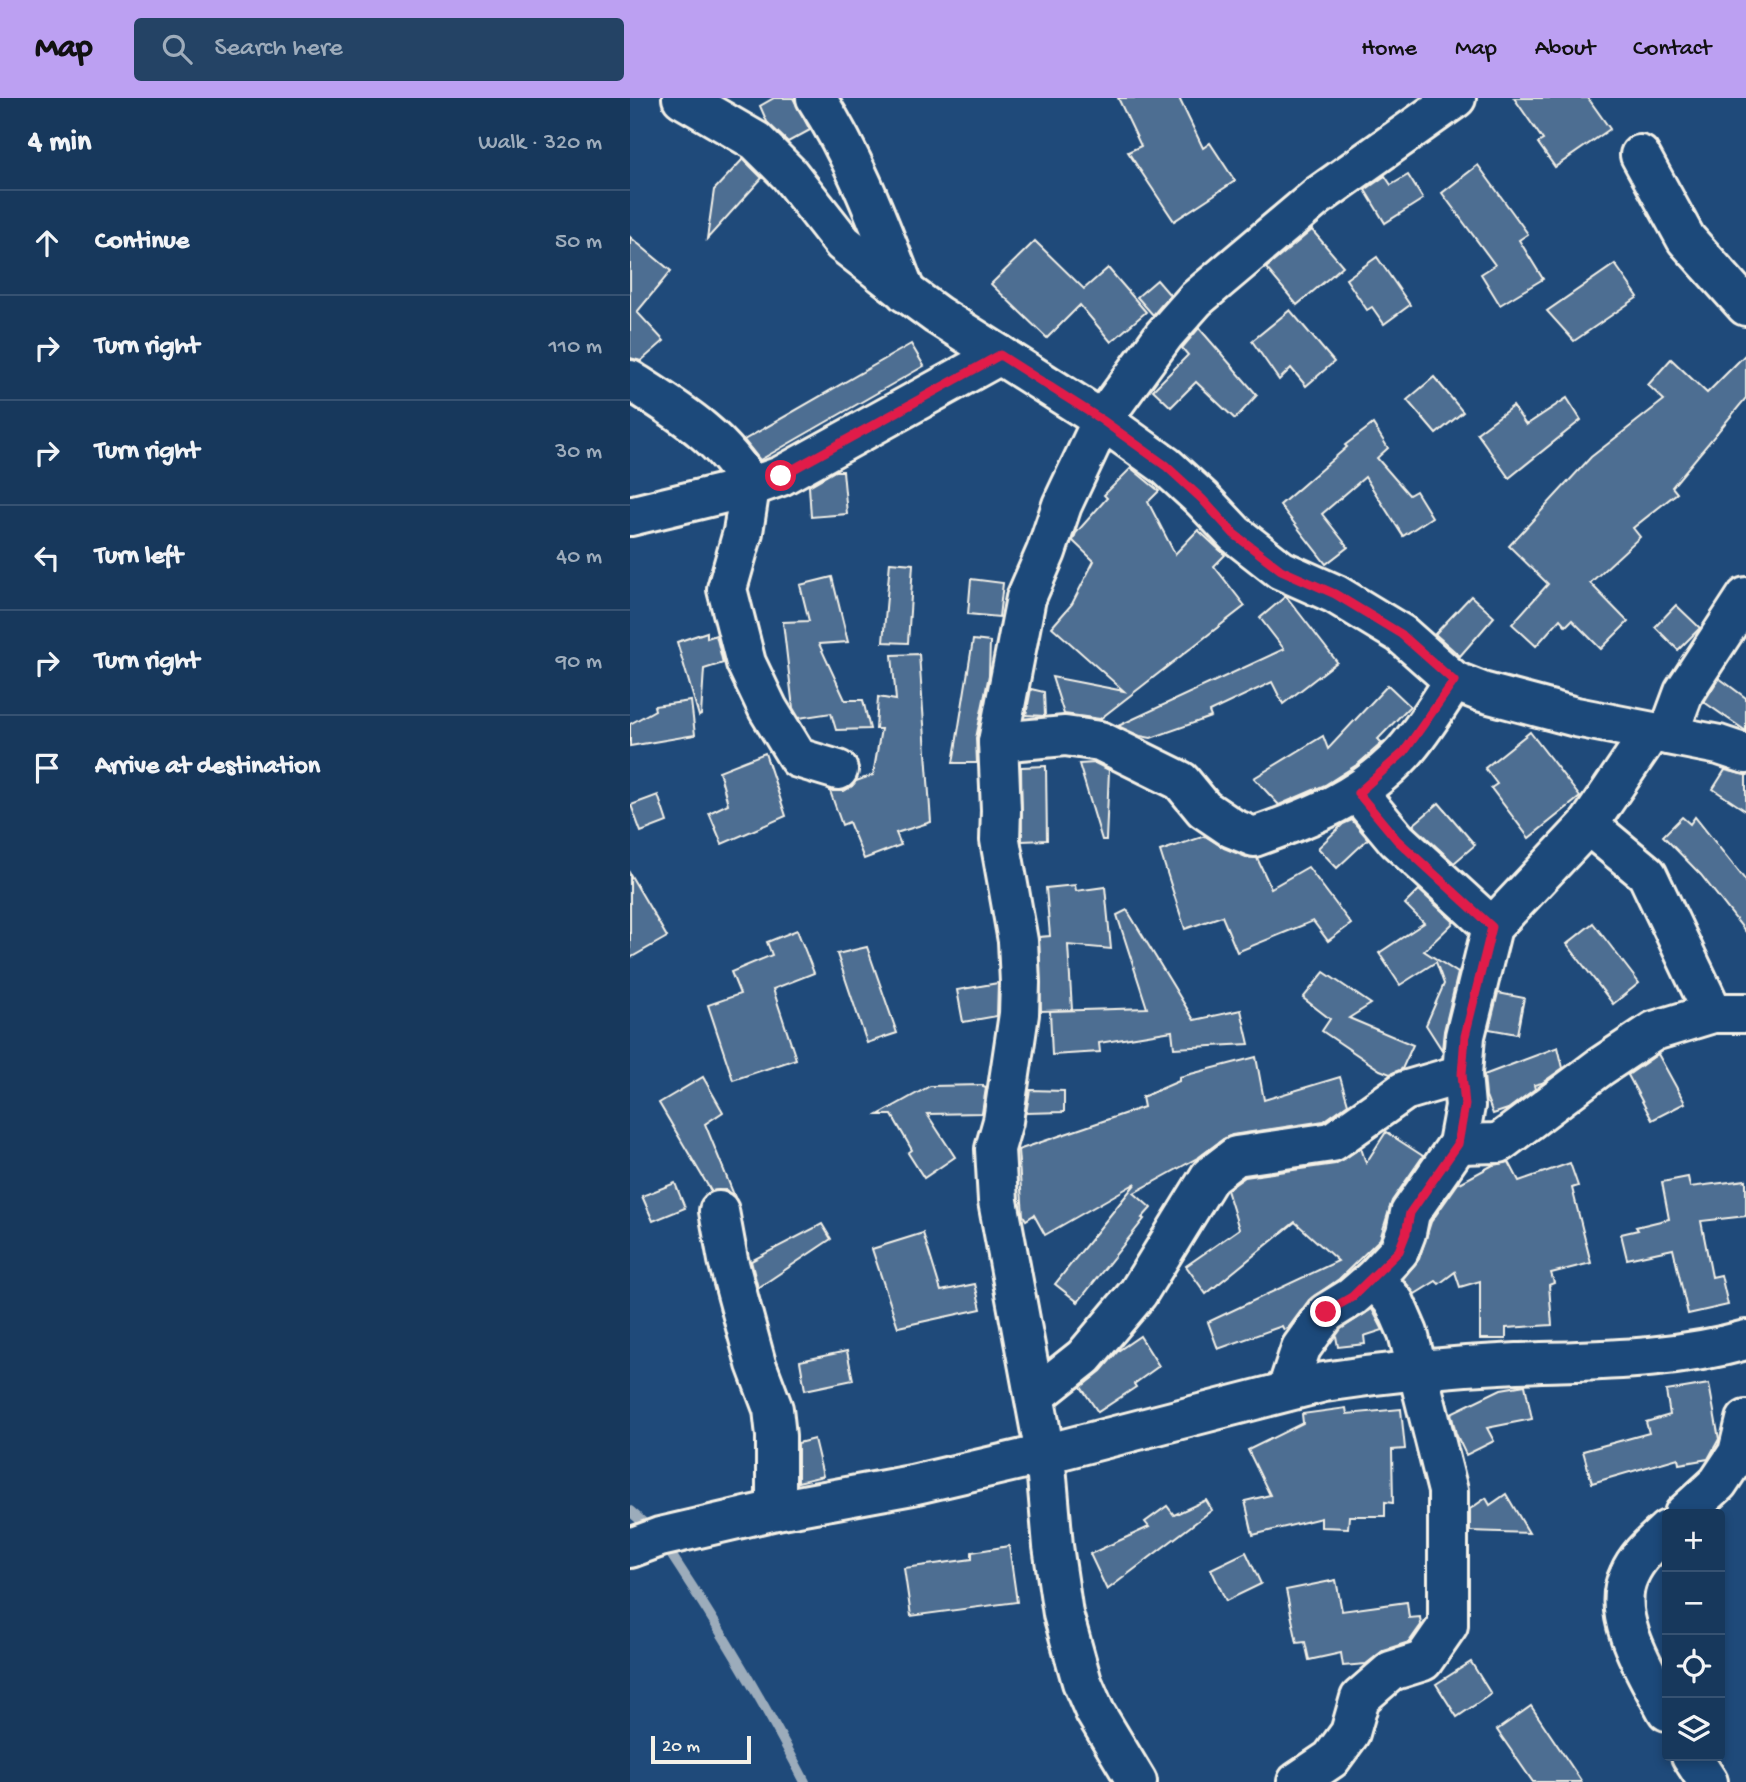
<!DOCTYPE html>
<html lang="en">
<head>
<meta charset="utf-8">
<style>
  :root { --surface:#17385c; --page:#244365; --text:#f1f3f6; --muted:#9eacbb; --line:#365272; --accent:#bca0f2 }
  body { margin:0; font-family:"Gochi Hand",sans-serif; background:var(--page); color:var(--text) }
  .controls { position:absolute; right:21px; bottom:21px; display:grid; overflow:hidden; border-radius:7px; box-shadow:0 4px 10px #0003 }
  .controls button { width:63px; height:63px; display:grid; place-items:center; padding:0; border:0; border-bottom:2px solid var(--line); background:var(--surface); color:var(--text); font:35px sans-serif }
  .scale { position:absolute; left:21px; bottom:18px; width:100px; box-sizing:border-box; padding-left:7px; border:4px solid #f4f1e8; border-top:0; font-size:19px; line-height:24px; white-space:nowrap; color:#f4f1e8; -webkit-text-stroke:5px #1f4a7a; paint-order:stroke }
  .stop { position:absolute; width:21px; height:21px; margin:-16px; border:5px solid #e11d48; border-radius:50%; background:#fff }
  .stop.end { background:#e11d48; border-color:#fff; box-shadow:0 2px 7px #0008 }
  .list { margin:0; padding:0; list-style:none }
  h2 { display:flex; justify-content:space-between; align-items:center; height:91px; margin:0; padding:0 28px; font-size:30px }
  h2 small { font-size:23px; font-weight:400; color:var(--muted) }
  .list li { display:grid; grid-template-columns:46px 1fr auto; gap:21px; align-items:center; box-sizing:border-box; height:105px; padding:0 28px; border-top:2px solid var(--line) }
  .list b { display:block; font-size:26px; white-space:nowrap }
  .list em { font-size:23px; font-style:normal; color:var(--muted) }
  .icon { flex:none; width:38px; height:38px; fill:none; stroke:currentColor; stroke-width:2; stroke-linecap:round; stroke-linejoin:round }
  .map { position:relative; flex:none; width:1116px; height:1684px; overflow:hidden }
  header { display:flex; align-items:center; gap:42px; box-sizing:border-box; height:98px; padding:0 35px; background:var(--accent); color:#111 }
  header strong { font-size:33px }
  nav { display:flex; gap:38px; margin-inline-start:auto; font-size:24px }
  .search { width:490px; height:63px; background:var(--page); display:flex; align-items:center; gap:18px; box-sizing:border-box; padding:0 24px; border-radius:7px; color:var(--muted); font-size:26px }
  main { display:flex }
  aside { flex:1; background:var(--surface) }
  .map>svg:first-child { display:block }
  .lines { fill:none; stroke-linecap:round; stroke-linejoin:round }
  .stream { stroke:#9cacbb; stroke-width:10 }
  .building { fill:#4d6e92; stroke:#f4f1e8; stroke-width:2 }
  .minor-casing { stroke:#f4f1e8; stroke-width:44 }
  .minor { stroke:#1f4a7a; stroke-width:38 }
  .route { stroke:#e11d48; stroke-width:9 }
</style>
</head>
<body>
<header>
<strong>Map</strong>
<div class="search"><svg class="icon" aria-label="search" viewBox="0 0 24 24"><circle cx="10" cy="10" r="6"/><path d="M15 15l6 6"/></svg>Search here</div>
<nav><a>Home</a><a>Map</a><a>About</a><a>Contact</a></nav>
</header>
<main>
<aside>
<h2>4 min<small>Walk · 320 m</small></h2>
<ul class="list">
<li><svg class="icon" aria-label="ahead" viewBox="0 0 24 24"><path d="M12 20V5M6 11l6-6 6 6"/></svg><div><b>Continue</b></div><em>50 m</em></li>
<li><svg class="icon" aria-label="right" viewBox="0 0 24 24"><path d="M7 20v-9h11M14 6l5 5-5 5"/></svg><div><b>Turn right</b></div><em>110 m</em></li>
<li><svg class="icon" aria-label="right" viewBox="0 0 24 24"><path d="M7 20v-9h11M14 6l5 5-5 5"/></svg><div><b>Turn right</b></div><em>30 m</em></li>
<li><svg class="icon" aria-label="left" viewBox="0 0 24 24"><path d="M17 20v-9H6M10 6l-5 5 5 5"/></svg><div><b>Turn left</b></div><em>40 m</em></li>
<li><svg class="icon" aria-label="right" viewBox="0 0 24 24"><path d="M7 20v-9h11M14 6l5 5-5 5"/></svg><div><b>Turn right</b></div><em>90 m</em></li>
<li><svg class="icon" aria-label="arrive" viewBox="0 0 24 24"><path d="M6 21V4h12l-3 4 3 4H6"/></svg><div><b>Arrive at destination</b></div></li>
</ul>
</aside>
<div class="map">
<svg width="1116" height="1684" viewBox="0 0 1116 1684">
  <rect width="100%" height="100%" fill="#1f4a7a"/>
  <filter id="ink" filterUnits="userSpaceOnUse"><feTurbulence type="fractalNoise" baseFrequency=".0143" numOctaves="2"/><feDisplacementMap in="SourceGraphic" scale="14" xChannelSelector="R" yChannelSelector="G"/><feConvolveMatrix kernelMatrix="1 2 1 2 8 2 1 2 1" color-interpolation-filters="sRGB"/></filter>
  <g filter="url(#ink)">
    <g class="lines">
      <g class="stream">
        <path d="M 0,1413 L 23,1433"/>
        <path d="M 35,1447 C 86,1524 133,1602 175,1684"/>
      </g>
    </g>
    <g class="building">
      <path d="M 144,0 L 163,0 L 180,32 L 158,44 L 137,24 L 130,8 Z"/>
      <path d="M 488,0 L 549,0 L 573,50 L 580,45 L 605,83 L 544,123 L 498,54 L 511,48 Z"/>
      <path d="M 884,0 L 958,0 L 980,31 L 925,69 L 908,45 L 913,42 Z"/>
      <path d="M 113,61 L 132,80 L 77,141 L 84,92 Z"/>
      <path d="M 848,67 L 898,136 L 889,142 L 913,181 L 870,207 L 851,176 L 865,167 L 812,95 Z"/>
      <path d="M 778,77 L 793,101 L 755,125 L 735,92 L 755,78 L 761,87 Z"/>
      <path d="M 682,132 L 713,168 L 667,207 L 636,170 Z"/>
      <path d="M 0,139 L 41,173 L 7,214 L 34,243 L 11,263 L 0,260 Z"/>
      <path d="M 405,143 L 454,191 L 478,170 L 516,214 L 481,244 L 450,207 L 417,240 L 361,186 Z"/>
      <path d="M 747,159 L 780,207 L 754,226 L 742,209 L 737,212 L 716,181 Z"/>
      <path d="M 985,166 L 1008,199 L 944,243 L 917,213 Z"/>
      <path d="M 527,182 L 540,197 L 523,217 L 507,199 Z"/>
      <path d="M 660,212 L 704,264 L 676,288 L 661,270 L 649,282 L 622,243 Z"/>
      <path d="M 569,230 L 627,297 L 605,321 L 566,284 L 541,309 L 523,292 L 558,257 L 552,250 Z"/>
      <path d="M 281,246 L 294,268 L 130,362 L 114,342 Z"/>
      <path d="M 1116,256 L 1116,300 L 1042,389 L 1047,395 L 1003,430 L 1010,439 L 960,485 L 998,524 L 971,551 L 942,522 L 936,528 L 930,521 L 906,548 L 882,526 L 918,486 L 879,448 L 961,359 L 1034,302 L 1018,287 L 1041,261 L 1077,295 Z"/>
      <path d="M 804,279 L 833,314 L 806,336 L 777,302 Z"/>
      <path d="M 937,300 L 951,322 L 879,380 L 847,335 L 883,308 L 896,327 Z"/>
      <path d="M 743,326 L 758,350 L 747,360 L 779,397 L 786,393 L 802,419 L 773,438 L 735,379 L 692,416 L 718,449 L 696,466 L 650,407 L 717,349 L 715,347 Z"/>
      <path d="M 501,370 L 529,393 L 518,404 L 545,456 L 568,432 L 595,457 L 584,468 L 615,508 L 470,621 L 434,616 L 422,579 L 494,593 L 422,529 L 442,506 L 464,463 L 443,443 L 446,435 L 477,400 L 474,397 Z"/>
      <path d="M 205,373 L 213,373 L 217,416 L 181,419 L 179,388 Z"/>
      <path d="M 260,464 L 283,466 L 278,545 L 253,544 Z"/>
      <path d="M 202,479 L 218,544 L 189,546 L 215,602 L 233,602 L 240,631 L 206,632 L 201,615 L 169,620 L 163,610 L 153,524 L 179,523 L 170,487 Z"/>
      <path d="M 341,481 L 373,485 L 369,519 L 338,516 Z"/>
      <path d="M 656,498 L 707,564 L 653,606 L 642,584 L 579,614 L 581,619 L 521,640 L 510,638 L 488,628 L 654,551 L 630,520 Z"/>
      <path d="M 841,498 L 864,519 L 830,558 L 805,536 Z"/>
      <path d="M 1046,507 L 1070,530 L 1048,552 L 1025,529 Z"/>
      <path d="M 77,534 L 77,540 L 86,537 L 93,565 L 74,571 L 71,617 L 69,618 L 47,544 Z"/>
      <path d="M 343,542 L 360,544 L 359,577 L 346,640 L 347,665 L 323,665 Z"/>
      <path d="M 289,556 L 301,724 L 266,735 L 271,747 L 234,761 L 219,724 L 212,727 L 200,693 L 214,693 L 222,688 L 226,683 L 243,677 L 251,631 L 246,631 L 248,599 L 266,602 L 262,557 Z"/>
      <path d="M 1089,580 L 1116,600 L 1116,633 L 1074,604 Z"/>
      <path d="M 758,587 L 780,608 L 748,641 L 752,645 L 728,666 L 695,687 L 649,707 L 624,680 L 693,638 L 698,651 Z"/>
      <path d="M 401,591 L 414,594 L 415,618 L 396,617 Z"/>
      <path d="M 61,603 L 65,637 L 0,648 L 0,626 L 25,612 L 24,608 Z"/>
      <path d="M 900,634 L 950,699 L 899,740 L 861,690 L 867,686 L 855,670 Z"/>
      <path d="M 135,655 L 156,718 L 92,746 L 79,715 L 98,706 L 89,673 Z"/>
      <path d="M 465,665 L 479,672 L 476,742 L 472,742 L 449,666 Z"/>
      <path d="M 416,668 L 417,742 L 392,743 L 391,669 Z"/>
      <path d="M 1095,672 L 1116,677 L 1116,713 L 1083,691 Z"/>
      <path d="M 28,697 L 37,724 L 11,734 L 1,707 Z"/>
      <path d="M 809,705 L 845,747 L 824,765 L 783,727 Z"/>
      <path d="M 1052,719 L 1060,726 L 1065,719 L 1116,783 L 1116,834 L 1071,777 L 1033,738 Z"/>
      <path d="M 722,722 L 738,741 L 707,770 L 688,750 L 713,726 Z"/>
      <path d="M 575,738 L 594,750 L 616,759 L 627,760 L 641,790 L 678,769 L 721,826 L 698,843 L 683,823 L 607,854 L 592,818 L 555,831 L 530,753 Z"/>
      <path d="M 0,776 L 37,839 L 0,860 Z"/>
      <path d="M 445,787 L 446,793 L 475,789 L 481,851 L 438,847 L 442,912 L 411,913 L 409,839 L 420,838 L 416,790 Z"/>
      <path d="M 789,792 L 824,824 L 794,853 L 828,875 L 814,933 L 812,952 L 796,927 L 814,886 L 806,864 L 770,887 L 749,855 L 794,825 L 775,806 Z"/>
      <path d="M 497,812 L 564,922 L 611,912 L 619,946 L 544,950 L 542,933 L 469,945 L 470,954 L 422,957 L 420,913 L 517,910 L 487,817 Z"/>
      <path d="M 963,825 L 1009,885 L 983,906 L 937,846 Z"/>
      <path d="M 167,832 L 184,875 L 143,891 L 166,961 L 103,982 L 78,907 L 110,896 L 101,874 L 142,857 L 137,844 Z"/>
      <path d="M 237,849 L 267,935 L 237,945 L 207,856 Z"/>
      <path d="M 694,874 L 741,906 L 719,920 L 783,947 L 772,971 L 760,976 L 750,972 L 692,933 L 700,921 L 673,900 Z"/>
      <path d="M 368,885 L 367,918 L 333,924 L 327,892 Z"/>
      <path d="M 868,895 L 894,900 L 887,936 L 859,931 Z"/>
      <path d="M 928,949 L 933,970 L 912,985 L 904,987 L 905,991 L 878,1011 L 863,1016 L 856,998 L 854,977 Z"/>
      <path d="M 1028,956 L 1055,1005 L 1022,1022 L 998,977 Z"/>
      <path d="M 626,959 L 634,1002 L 710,979 L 718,1006 L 694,1023 L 602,1037 L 593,1041 L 569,1059 L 504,1095 L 521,1110 L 512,1120 L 514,1121 L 448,1204 L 425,1186 L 506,1085 L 415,1137 L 404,1117 L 396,1122 L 393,1117 L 388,1052 L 514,1009 L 512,999 L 549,983 L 549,979 Z"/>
      <path d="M 73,979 L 93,1014 L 75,1026 L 104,1097 L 96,1092 L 81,1093 L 29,1005 Z"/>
      <path d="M 353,987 L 353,989 L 356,990 L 352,1015 L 297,1016 L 325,1059 L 294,1080 L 278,1055 L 282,1052 L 262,1017 L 248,1017 L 300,988 Z"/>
      <path d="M 400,992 L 434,993 L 434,1014 L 396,1015 Z"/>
      <path d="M 756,1034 L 793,1058 L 762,1103 L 750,1141 L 709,1181 L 679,1202 L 659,1229 L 654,1232 L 652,1228 L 588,1251 L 578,1224 L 708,1163 L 665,1124 L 576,1196 L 556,1168 L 609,1131 L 597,1092 L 615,1079 L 705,1066 L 731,1050 L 736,1065 Z"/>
      <path d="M 879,1064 L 889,1083 L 940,1065 L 948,1088 L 942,1090 L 961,1165 L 921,1175 L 924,1185 L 919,1187 L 922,1227 L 876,1230 L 876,1241 L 850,1241 L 850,1183 L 830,1189 L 825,1174 L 809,1186 L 806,1183 L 785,1196 L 773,1181 L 789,1161 L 801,1124 L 829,1084 L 830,1085 L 863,1067 Z"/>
      <path d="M 1058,1079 L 1060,1089 L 1116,1082 L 1116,1118 L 1071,1123 L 1082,1179 L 1091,1177 L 1098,1207 L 1058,1216 L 1043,1151 L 997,1161 L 991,1136 L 1008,1132 L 1006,1129 L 1039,1121 L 1032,1084 Z"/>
      <path d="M 45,1085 L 55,1110 L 23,1123 L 12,1098 Z"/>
      <path d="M 192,1126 L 201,1141 L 128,1190 L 121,1163 Z"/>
      <path d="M 293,1135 L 311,1193 L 345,1186 L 351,1211 L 268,1229 L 242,1151 Z"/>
      <path d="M 742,1211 L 753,1232 L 734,1238 L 735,1246 L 708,1249 L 706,1238 L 711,1231 Z"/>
      <path d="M 510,1238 L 529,1268 L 504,1286 L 506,1289 L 468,1314 L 451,1289 L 471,1273 L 488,1253 Z"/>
      <path d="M 217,1253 L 223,1282 L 175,1292 L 170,1263 Z"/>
      <path d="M 1079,1286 L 1089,1341 L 1078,1361 L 1049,1366 L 1048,1360 L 962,1385 L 953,1353 L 1019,1335 L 1016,1324 L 1040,1317 L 1036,1293 Z"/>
      <path d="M 895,1287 L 902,1321 L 857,1330 L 864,1343 L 836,1357 L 826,1336 L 821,1315 L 871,1291 Z"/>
      <path d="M 716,1310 L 717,1316 L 771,1311 L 775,1351 L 762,1352 L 763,1405 L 755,1404 L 755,1418 L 719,1418 L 718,1430 L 691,1429 L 691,1420 L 623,1437 L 615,1403 L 640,1397 L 618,1352 L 673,1325 L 672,1316 Z"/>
      <path d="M 184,1341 L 193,1378 L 168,1384 L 168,1345 Z"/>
      <path d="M 876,1396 L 899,1435 L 840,1433 L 840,1411 L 856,1400 L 860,1407 Z"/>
      <path d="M 576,1402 L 582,1412 L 477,1492 L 460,1456 L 519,1429 L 515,1424 L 537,1408 L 544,1417 Z"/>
      <path d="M 379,1448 L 387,1504 L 281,1518 L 274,1470 L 342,1461 L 342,1454 Z"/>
      <path d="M 616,1454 L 631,1486 L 596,1503 L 581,1471 Z"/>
      <path d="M 706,1482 L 712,1513 L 777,1504 L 779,1520 L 790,1519 L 791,1527 L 779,1544 L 754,1552 L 736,1566 L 713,1568 L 711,1555 L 679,1562 L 675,1544 L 667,1545 L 656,1492 Z"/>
      <path d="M 841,1564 L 861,1596 L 827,1619 L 806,1586 Z"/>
      <path d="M 901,1608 L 952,1684 L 903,1684 L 867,1632 Z"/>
    </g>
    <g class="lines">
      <g class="minor-casing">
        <g id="minor">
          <path d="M 52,0 L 126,43 L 159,76 L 213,145 L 277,195 L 307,217 L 472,322 L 536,368 L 572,401 L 605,436 L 651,472 L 705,496 L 771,536 L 824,583 L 852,594 L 946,619 L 1089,647 L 1116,656"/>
          <path d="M 186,0 C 225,60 250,128 276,195"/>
          <path d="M 1010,57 L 1056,141 L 1116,208"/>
          <path d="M 0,282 C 45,311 95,340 120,389 L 151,378 L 370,257"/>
          <path d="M 0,418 L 120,389 L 113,434 L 97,491 L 116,565 L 138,611 L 168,660 L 208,672"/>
          <path d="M 1038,637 L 1054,594 L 1116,499"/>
          <path d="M 368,644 L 435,638 L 470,643 L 551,683 L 574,711 L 602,730 L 624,739 C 681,719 732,700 774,654 C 793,633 808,607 824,583"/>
          <path d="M 728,695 L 767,742 L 862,829"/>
          <path d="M 958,727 L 1017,776 L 1083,915"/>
          <path d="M 828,1046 L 869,1045 L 970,969 L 1024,933 L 1083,915 L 1116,915"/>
          <path d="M 89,1113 L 98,1162 L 126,1266 L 143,1311 L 146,1338 L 146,1412"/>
          <path d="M 657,1292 L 671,1250 L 696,1215 L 722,1199 L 744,1180 L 769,1153 L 776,1135 L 780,1115 L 828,1046 L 835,1008 L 832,976 L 835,938 L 862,829 L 958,727 L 1021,634"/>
          <path d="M 405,1298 L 454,1259 L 508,1195 L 580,1078 L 606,1058 L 702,1044 L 774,993 L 832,976"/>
          <path d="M 1054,1416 L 1088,1385 L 1108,1355 L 1116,1322"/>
          <path d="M 1037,1432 C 1023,1445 1007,1458 999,1477 C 979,1518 1018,1577 1037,1613"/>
          <path d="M 0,1450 L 30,1439 L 146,1412 L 282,1387 L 415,1356 L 694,1284 C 758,1274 822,1268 887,1265 C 964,1262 1041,1263 1116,1242"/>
          <path d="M 1061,1658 L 1078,1684"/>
          <path d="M 507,1684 L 465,1614 L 452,1584 L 433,1516 L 423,1448 L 415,1356 L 368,1103 L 365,1051 L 373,1023 L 389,916 L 390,885 L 388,843 L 370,742 L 371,712 L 368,644 L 396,500 L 416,454 L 432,407 L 472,322 L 534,237 L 566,201 L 688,98 L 826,0"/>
          <path d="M 667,1684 L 701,1661 L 720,1635 L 730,1600 L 761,1573 L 793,1563 L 818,1527 L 818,1393 L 778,1235 L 765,1205 L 744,1180"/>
        </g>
      </g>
      <use href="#minor" class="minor"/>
    </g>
  </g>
  <g class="lines" filter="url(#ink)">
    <path class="route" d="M 151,378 L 370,257 L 472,322 L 536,368 L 572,401 L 604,436 L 651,472 L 705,496 L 771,536 L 824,583 L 774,654 L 728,695 L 767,742 L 862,829 L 835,938 L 832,976 L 835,1007 L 828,1046 L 780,1115 L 776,1135 L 769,1153 L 722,1199 L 696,1214"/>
  </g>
</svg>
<div class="controls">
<button>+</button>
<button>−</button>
<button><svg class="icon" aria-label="locate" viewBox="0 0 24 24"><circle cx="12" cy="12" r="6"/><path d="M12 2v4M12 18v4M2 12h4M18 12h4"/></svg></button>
<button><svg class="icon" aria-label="layers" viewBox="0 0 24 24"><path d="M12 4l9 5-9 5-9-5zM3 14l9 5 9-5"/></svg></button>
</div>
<div class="scale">20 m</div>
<div class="stop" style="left:151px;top:378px"></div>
<div class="stop end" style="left:696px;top:1214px"></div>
</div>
</main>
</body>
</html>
